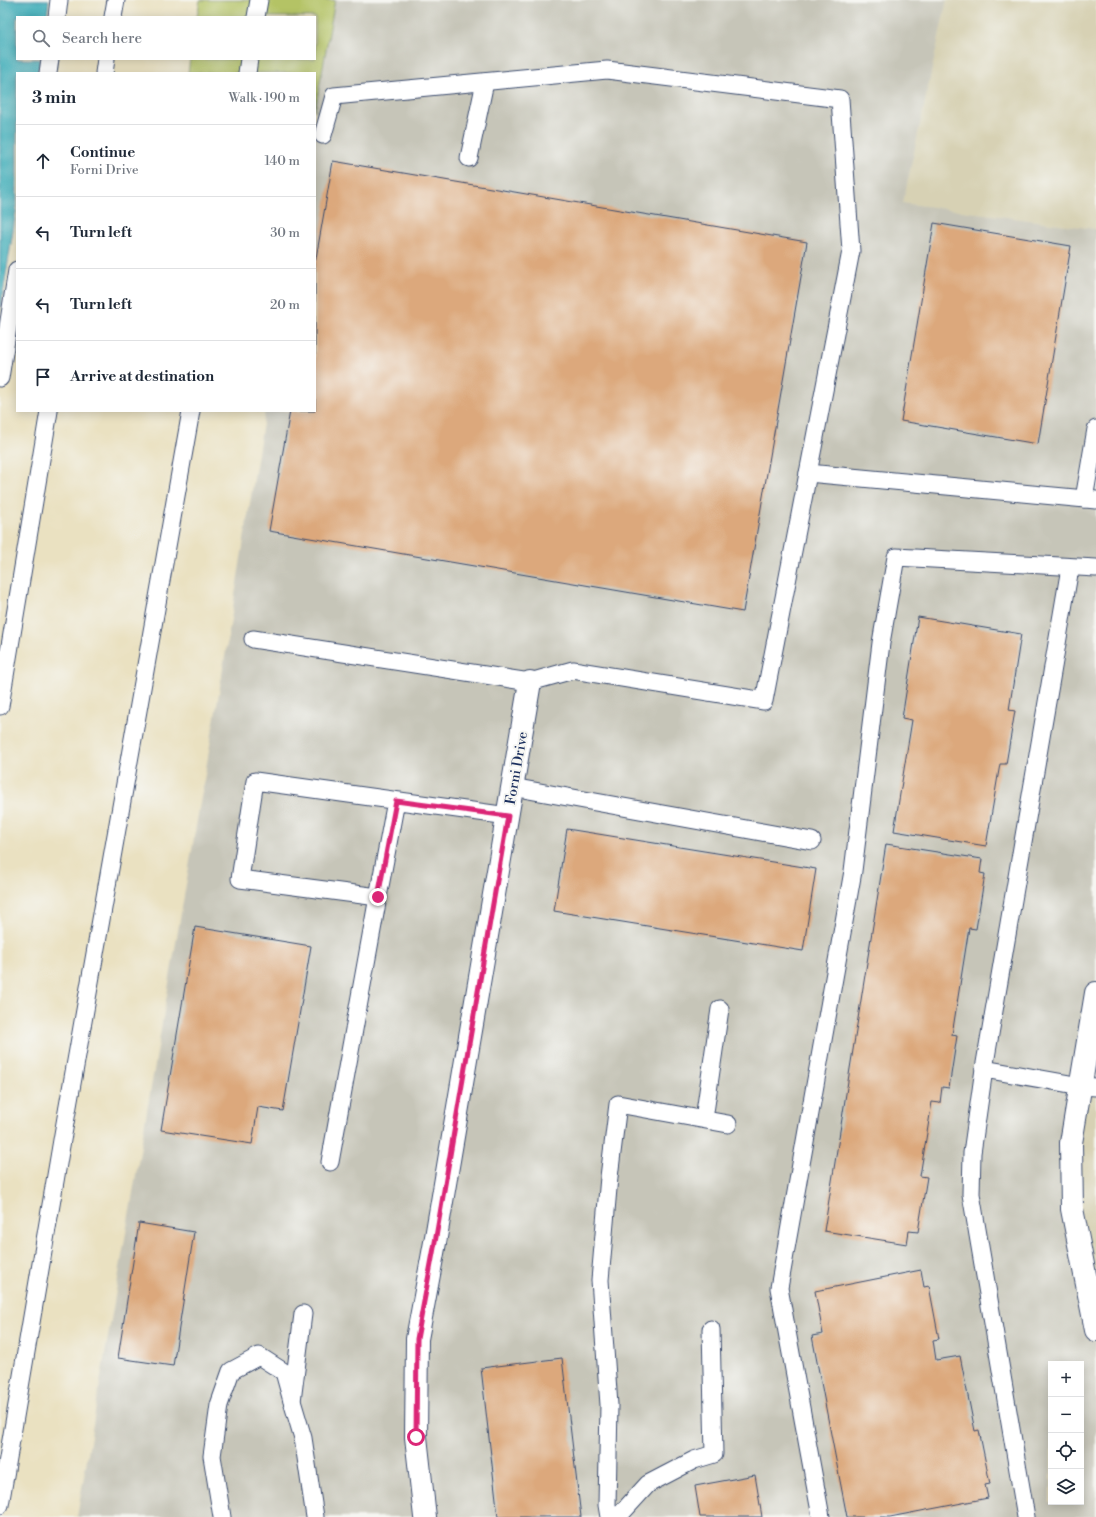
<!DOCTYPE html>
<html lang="en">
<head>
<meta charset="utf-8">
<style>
  :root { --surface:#fff; --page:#f2f2f3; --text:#1f2937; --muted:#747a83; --line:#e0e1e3 }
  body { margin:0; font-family:"Libre Bodoni",serif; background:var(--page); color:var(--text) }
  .controls { position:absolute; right:12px; bottom:12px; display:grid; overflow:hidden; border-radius:0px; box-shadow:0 2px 10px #0003 }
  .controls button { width:36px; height:36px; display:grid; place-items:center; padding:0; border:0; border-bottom:1px solid var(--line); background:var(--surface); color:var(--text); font:20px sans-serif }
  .stop { position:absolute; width:12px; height:12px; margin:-9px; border:3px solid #db2777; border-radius:50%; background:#fff }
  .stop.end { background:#db2777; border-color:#fff; box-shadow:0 1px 4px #0008 }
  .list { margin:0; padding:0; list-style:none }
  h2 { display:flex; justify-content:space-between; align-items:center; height:52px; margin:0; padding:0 16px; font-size:17px }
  h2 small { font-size:13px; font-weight:400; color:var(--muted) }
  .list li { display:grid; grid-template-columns:26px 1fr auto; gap:12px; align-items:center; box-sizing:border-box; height:72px; padding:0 16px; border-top:1px solid var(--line) }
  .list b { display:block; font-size:15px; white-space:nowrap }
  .list p { margin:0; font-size:13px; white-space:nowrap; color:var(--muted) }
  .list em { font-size:13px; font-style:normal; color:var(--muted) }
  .icon { flex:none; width:22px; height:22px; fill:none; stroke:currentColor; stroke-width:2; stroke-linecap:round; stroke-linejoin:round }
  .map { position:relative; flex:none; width:1096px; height:1517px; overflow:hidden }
  .search { position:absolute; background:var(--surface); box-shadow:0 2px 10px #0003; left:16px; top:16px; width:300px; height:44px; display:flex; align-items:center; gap:10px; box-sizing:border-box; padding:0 14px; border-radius:0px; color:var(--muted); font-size:15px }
  .panel { position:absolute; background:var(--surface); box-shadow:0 2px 10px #0003; left:16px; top:72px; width:300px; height:340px; border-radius:0px }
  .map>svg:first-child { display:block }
  .built { fill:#d7d1b4 }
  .industrial { fill:#c6c5b8; fill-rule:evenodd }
  .green { fill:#b4c365; stroke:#687962 }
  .water { fill:#3aabb7; stroke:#2a6d8a }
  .building { fill:#dca87c }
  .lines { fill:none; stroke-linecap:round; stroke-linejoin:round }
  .service-casing { stroke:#3a4a6d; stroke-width:19 }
  .minor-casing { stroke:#3a4a6d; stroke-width:24 }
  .service { stroke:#fff; stroke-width:17 }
  .minor { stroke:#fff; stroke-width:22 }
  .route { stroke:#db2777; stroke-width:5 }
  .labels { text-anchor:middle; stroke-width:4; stroke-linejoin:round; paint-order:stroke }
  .street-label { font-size:14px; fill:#1b2f5e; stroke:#f6f6f2 }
</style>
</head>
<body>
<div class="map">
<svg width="1096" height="1517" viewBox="0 0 1096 1517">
  <rect width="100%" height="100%" fill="#f6f6f2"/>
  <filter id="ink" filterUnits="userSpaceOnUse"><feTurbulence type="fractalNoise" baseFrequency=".025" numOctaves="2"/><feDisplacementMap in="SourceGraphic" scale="8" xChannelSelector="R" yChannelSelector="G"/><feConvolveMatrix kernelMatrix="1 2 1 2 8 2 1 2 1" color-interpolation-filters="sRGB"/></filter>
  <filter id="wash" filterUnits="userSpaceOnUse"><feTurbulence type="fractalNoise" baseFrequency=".012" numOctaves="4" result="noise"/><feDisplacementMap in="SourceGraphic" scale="16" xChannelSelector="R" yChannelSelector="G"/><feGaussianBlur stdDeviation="0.9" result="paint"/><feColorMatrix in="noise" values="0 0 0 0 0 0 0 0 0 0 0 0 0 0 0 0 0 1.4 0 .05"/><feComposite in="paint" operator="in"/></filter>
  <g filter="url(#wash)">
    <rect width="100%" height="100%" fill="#eae1c1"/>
    <g class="built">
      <path d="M 947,0 L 1096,0 L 1096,229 L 903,203 Z"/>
      <path d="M 1096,993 L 1096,1330 L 1072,1209 Z"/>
    </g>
    <path class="industrial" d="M 335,0 L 947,0 L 903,203 L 1096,229 L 1096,993 L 1071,1143 L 1096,1330 L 1096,1517 L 77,1517 L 219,693 L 265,411 L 315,411 L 315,111 ZM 1051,1364 L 1081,1364 L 1081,1502 L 1051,1502 Z"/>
    <path class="green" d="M 200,0 L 335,0 L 315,111 L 315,73 L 188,73 L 190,59 L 315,59 L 315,17 L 197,17 Z"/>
    <path class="water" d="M 0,0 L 49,0 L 47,17 L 17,17 L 17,59 L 40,59 L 38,73 L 17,73 L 17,206 L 0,313 Z"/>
    <g id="blocks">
      <g class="building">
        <path d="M 333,161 L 807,242 L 743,612 L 269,531 L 290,411 L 315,411 L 315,264 Z"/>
        <path d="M 934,223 L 1071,246 L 1038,444 L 901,421 Z"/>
        <path d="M 918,617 L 1021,634 L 1009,710 L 1015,711 L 1006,764 L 1000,764 L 986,846 L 894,831 L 912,720 L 902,718 Z"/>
        <path d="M 567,829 L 816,869 L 803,951 L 554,911 Z"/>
        <path d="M 886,844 L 982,859 L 980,873 L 985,874 L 976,929 L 969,928 L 952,1035 L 957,1036 L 949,1088 L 942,1087 L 940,1103 L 932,1102 L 920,1176 L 927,1177 L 918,1232 L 909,1231 L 907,1244 L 824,1231 Z"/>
        <path d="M 195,927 L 311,946 L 283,1111 L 258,1107 L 252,1144 L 161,1130 Z"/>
        <path d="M 139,1223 L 194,1232 L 173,1366 L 118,1358 Z"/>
        <path d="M 921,1270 L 924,1287 L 929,1286 L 939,1339 L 933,1340 L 936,1360 L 960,1356 L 975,1431 L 979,1430 L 990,1484 L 985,1485 L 988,1498 L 890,1517 L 847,1517 L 812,1336 L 823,1334 L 815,1291 Z"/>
        <path d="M 562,1358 L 581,1517 L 498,1517 L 481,1368 Z"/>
        <path d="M 755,1475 L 762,1517 L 700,1517 L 695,1486 Z"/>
      </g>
    </g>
  </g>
  <g filter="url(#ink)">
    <use href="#blocks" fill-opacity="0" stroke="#3a4a6d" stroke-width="1"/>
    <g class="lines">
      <g class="service-casing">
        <g id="service">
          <path d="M 57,17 L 59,0"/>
          <path d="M 113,17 L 116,0"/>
          <path d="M 256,17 L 259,0"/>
          <path d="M 48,73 L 50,59"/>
          <path d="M 104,73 L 106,59"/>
          <path d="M 247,73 L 249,59"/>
          <path d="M 469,158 L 485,82"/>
          <path d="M 0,378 L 17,270"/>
          <path d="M 808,473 L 1096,500"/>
          <path d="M 1084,499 L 1096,429"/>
          <path d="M 253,639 L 530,682 L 573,670 L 764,701 L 851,251 L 840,99 L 607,70 L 334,96 L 323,135"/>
          <path d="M 0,706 L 49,411"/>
          <path d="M 512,787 L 812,841"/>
          <path d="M 396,801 L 378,897 L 240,879 L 255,781 L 508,816"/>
          <path d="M 984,1069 L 1070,568"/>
          <path d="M 704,1119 L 720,1009"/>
          <path d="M 330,1162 L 378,897"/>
          <path d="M 303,1314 L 292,1401 L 303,1438 L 315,1517"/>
          <path d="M 0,1505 L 62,1140 L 191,411"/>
          <path d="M 222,1517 L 212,1456 L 219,1405 L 231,1371 L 259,1356 L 284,1372 L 292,1401"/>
          <path d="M 609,1517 L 607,1505 L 609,1405 L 600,1280 L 609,1177 L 618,1104 L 728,1124"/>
          <path d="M 618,1517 L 648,1484 L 694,1460 L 714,1454 L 711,1329"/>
          <path d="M 821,1517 L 779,1288 L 853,871 L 881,643 L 896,557 L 1096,568"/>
          <path d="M 1026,1517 L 971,1194 L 972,1153 L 984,1069 L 1081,1086 L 1096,1087"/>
        </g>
      </g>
      <g class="minor-casing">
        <g id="minor">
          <path d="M 1096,993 L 1071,1143 L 1072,1209 L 1096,1330"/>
          <path d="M 425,1517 L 416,1437 L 417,1339 L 436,1237 L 530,682"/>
        </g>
      </g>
      <use href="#service" class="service"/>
      <use href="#minor" class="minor"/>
    </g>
  </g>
  <g class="lines" filter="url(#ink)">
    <path class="route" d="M 378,897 L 396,801 L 508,816 L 436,1237 L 417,1339 L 416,1437"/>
  </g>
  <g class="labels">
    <g class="street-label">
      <text transform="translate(516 768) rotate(-80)" y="5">Forni Drive</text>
    </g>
  </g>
</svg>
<div class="controls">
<button>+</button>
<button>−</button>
<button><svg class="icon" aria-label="locate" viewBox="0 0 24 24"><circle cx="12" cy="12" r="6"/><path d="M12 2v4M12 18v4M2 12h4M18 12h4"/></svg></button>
<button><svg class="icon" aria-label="layers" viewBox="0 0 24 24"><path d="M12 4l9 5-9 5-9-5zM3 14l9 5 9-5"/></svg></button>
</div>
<div class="stop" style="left:416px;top:1437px"></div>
<div class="stop end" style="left:378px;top:897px"></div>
<div class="search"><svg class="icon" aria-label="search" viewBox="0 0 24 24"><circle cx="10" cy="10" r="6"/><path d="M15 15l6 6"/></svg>Search here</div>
<section class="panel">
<h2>3 min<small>Walk · 190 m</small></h2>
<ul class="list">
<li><svg class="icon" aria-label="ahead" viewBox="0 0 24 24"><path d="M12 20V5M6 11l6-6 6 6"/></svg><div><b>Continue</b><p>Forni Drive</p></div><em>140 m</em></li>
<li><svg class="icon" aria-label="left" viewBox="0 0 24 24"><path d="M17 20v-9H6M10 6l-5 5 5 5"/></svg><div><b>Turn left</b></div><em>30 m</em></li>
<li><svg class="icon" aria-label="left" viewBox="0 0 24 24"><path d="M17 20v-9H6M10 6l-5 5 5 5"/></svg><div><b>Turn left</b></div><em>20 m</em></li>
<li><svg class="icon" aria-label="arrive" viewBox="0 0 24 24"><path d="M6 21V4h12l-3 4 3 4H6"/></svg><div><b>Arrive at destination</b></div></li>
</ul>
</section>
</div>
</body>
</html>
